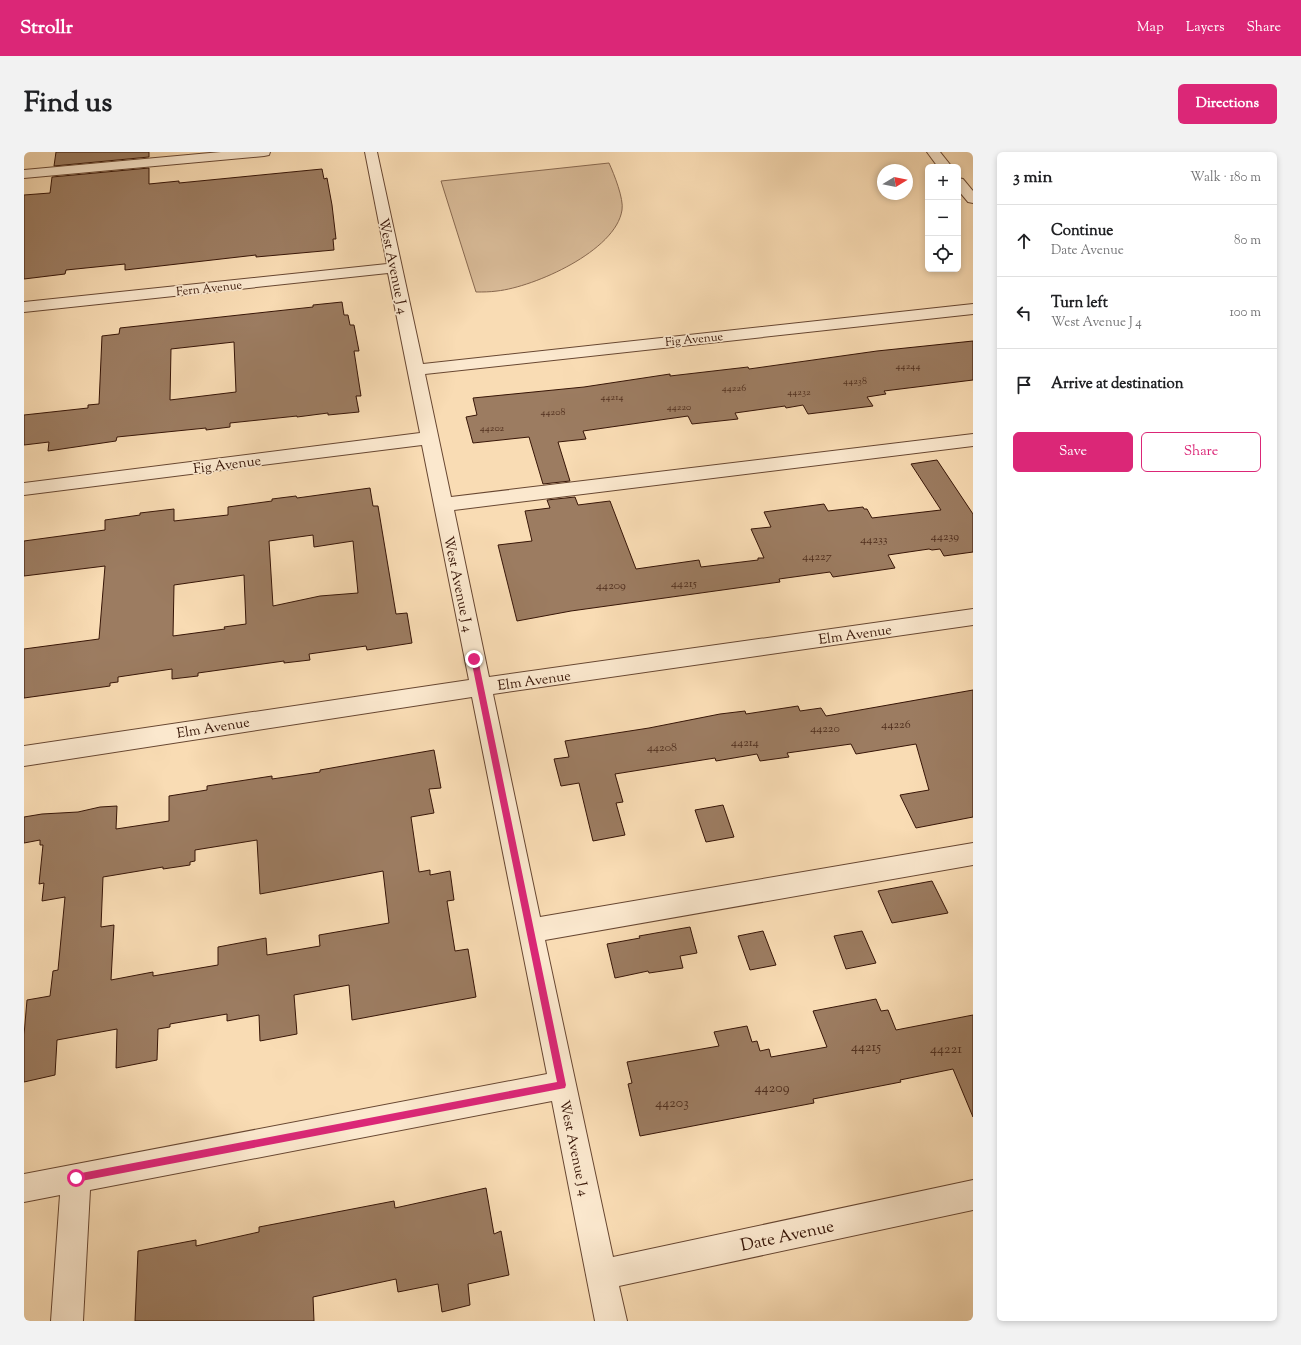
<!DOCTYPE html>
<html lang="en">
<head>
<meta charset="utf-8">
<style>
  :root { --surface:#fff; --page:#f2f2f2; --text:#202124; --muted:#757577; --line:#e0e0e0; --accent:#db2777 }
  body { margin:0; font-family:"Sorts Mill Goudy",serif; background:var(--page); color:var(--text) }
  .controls { position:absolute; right:12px; top:12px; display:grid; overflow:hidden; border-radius:6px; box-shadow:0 2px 6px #0003 }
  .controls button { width:36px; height:36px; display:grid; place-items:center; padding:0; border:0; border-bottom:1px solid var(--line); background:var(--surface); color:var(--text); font:20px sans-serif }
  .compass { position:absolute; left:853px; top:12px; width:36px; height:36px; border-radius:50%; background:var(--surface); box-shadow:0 2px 6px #0003; rotate:80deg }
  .stop { position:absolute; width:12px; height:12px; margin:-9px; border:3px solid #db2777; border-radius:50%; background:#fff }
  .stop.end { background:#db2777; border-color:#fff; box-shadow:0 1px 4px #0008 }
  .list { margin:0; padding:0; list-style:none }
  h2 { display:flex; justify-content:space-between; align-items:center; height:52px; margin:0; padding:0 16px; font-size:17px }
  h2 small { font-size:13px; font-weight:400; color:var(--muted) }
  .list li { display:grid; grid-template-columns:26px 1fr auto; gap:12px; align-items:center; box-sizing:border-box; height:72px; padding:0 16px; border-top:1px solid var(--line) }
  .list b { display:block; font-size:15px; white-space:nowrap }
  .list p { margin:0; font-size:13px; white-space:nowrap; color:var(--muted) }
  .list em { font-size:13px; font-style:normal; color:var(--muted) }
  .actions { display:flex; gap:8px; padding:12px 16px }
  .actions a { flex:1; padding:9px 0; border:1px solid var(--accent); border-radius:6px; text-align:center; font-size:14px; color:var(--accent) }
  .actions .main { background:var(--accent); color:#fff }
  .icon { flex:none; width:22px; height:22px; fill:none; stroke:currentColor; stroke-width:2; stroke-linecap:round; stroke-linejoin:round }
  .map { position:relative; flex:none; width:949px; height:1169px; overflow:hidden; border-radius:6px }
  header { display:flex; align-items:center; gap:24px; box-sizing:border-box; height:56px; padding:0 20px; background:var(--accent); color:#fff }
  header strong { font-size:19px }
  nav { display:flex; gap:22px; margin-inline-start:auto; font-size:14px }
  .intro { display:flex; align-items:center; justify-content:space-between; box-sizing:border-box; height:96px; padding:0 24px }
  h1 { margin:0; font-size:28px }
  .button { padding:10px 18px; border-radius:6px; background:var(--accent); color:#fff; font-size:14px; font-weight:700 }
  main { display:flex; gap:24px; padding:0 24px }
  aside { flex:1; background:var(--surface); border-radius:6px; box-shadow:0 2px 6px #0003 }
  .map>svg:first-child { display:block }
  .green { fill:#d8ba97; stroke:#88684f }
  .building { fill:#9c7c61; stroke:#371507; fill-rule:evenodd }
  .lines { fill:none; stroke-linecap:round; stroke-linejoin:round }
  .minor-casing { stroke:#684732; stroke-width:2 }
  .minor { fill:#fbe8ce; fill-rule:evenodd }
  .route { fill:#db2777 }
  .labels { text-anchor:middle; stroke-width:3.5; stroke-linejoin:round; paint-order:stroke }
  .far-number-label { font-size:10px; fill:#502f1e }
  .far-street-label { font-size:12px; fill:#371507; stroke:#fbe8ce }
  .number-label { font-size:12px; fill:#502f1e }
  .street-label { font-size:14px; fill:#371507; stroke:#fbe8ce }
  .near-number-label { font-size:14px; fill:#502f1e }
  .near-street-label { font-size:17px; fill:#371507; stroke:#fbe8ce }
</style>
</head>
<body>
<header>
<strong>Strollr</strong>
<nav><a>Map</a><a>Layers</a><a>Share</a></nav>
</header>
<div class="intro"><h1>Find us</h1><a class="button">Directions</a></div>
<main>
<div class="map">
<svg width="949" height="1169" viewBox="0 0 949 1169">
  <rect width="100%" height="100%" fill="#f9dcb4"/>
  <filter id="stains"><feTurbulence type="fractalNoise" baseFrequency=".005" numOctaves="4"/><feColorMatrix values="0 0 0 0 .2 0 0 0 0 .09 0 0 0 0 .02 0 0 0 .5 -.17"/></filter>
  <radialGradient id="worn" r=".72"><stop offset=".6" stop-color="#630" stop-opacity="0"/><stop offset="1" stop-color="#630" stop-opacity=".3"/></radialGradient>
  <path class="green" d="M 585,11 C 590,22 600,47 598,58 C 592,99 510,135 473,139 C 466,140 459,140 452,140 L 417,29 Z"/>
  <g class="building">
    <path d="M 32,0 L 125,0 L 125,5 L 30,14 Z"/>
    <path d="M 125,16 L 125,32 L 155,29 L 155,31 L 298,17 L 300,27 L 303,26 L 308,53 L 312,87 L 309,87 L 310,98 L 232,105 L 232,103 L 101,118 L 101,112 L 42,118 L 41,122 L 0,127 L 0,43 L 26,41 L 28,25 Z"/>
    <path d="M 318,150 L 320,163 L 324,163 L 326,173 L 330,173 L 335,199 L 330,199 L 337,244 L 332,244 L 335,260 L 304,263 L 304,261 L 273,265 L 273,264 L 206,271 L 206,275 L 182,278 L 182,276 L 93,285 L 92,289 L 24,299 L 25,290 L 0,293 L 0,263 L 64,256 L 64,253 L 75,252 L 78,184 L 95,182 L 96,176 L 289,155 L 289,153 ZM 210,190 L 212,240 L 146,248 L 147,197 Z"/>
    <path d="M 949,189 L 949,228 L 860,239 L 862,242 L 843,245 L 849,254 L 784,262 L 779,253 L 762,256 L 761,254 L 711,261 L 714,267 L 668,272 L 664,264 L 559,279 L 562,287 L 534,290 L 546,329 L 519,332 L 505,285 L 449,291 L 442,265 L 453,263 L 449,246 L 560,235 L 646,222 L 646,224 L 724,215 L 725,217 L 853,199 Z"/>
    <path d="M 913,308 L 949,362 L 949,400 L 920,404 L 916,397 L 908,398 L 905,397 L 864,403 L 871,416 L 809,425 L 806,420 L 755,427 L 756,430 L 547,459 L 493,469 L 474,393 L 508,389 L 501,359 L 526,356 L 523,348 L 551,345 L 554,353 L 586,349 L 612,417 L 675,408 L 677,415 L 734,408 L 734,406 L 740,406 L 727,377 L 747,375 L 740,360 L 800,352 L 804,359 L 839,355 L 840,357 L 843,357 L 848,366 L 917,358 L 887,312 Z"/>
    <path d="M 346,336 L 349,354 L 354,354 L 372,462 L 383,461 L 388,491 L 343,498 L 342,494 L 285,502 L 286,508 L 260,511 L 260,509 L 174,521 L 174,524 L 148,527 L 148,517 L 94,525 L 94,530 L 86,531 L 86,534 L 0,546 L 0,497 L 75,487 L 81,414 L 0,424 L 0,389 L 81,378 L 81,368 L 116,363 L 116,361 L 150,357 L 150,369 L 204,363 L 204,355 L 248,349 L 248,347 L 272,344 L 273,346 ZM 289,383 L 290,395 L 329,389 L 334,441 L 296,444 L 249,454 L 245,389 ZM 220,423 L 222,472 L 200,475 L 201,477 L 149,484 L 150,433 Z"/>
    <path d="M 949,538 L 949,665 L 892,676 L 876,643 L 905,638 L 892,592 L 832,602 L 827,592 L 763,601 L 765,605 L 736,609 L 733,602 L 692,609 L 691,606 L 591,622 L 599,650 L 592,651 L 601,683 L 569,689 L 555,631 L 537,634 L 530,607 L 545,605 L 541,589 L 625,576 L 696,562 L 721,559 L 722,562 L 774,554 L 776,559 L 797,556 L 802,564 Z"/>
    <path d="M 410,598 L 417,636 L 405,637 L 410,661 L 387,665 L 395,720 L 406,718 L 406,723 L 426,719 L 430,748 L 423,749 L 431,799 L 444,797 L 452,845 L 328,868 L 325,833 L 270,843 L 273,882 L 236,889 L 235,863 L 203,869 L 203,862 L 146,872 L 146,875 L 134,877 L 133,908 L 92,916 L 93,877 L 33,888 L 31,923 L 0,930 L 0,883 L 3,848 L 26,844 L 29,819 L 34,818 L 41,745 L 18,749 L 20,731 L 15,732 L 19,693 L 16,693 L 16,688 L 0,691 L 0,665 L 18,662 L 54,660 L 76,655 L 93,654 L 92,677 L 145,669 L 145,644 L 183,638 L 183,634 L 248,624 L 248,627 L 296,620 L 296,618 ZM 233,688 L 236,742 L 359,719 L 365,771 L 295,783 L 296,794 L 243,803 L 242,786 L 194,795 L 194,813 L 129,824 L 129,820 L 87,828 L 90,773 L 77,775 L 79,725 L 139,715 L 139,717 L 166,713 L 166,710 L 171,709 L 171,698 Z"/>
    <path d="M 699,653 L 710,685 L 682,690 L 671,658 Z"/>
    <path d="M 908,729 L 924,761 L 868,771 L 854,739 Z"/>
    <path d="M 666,775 L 673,801 L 656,804 L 659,816 L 625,821 L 624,819 L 591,826 L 583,792 L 616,786 L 615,784 Z"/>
    <path d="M 739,779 L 752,813 L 726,818 L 714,784 Z"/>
    <path d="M 838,779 L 852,811 L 822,817 L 810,784 Z"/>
    <path d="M 852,847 L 857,859 L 864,858 L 872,878 L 949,863 L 949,965 L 929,917 L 876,928 L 877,930 L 789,947 L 790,951 L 616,984 L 604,932 L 608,931 L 603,910 L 695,894 L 690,880 L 723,874 L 728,890 L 733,889 L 736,899 L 745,897 L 747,905 L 803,895 L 789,859 Z"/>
    <path d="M 462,1036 L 470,1082 L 477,1079 L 485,1123 L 444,1132 L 446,1153 L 418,1160 L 414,1132 L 374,1140 L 372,1127 L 289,1145 L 290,1169 L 111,1169 L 114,1099 L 172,1088 L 172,1094 L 235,1080 L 235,1075 L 370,1049 L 371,1056 Z"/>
  </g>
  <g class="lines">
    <g class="minor-casing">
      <g id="minor">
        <path d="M 197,0 L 246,0 L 245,3 L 240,4 L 0,26 L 0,18 Z"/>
        <path d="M 341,0 L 353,0 L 399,212 L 949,152 L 949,162 L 401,222 L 427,345 L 949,282 L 949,294 L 430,358 L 465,525 L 949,457 L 949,473 L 469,542 L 516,765 L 949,691 L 949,713 L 521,788 L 589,1105 L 949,1028 L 949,1058 L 595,1134 L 603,1169 L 571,1169 L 528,949 L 66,1038 L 59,1169 L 27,1169 L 36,1043 L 0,1050 L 0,1022 L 523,922 L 448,545 L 0,614 L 0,594 L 445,528 L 398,293 L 0,343 L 0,331 L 396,281 L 364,121 L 0,160 L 0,150 L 363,112 Z"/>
        <path d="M 903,0 L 916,0 L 928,15 L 914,15 Z"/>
        <path d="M 934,26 L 939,27 L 949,39 L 949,51 L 944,50 L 934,38 Z"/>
      </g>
    </g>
    <use href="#minor" class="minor"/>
  </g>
  <path class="route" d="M 448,505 L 453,505 L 454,507 L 542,933 L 541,936 L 52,1030 L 49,1029 L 47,1026 L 49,1023 L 52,1022 L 533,930 L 447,507 Z"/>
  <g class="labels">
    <g class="far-number-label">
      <text x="884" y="217">44244</text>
      <text x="831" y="232">44238</text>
      <text x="710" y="239">44226</text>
      <text x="775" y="243">44232</text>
      <text x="588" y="248">44214</text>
      <text x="655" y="258">44220</text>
      <text x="529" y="263">44208</text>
      <text x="468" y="279">44202</text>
    </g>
    <g class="far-street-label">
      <text transform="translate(185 136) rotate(-6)" y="4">Fern Avenue</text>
      <text transform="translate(670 187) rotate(-6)" y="4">Fig Avenue</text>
    </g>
    <g class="number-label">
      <text x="921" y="388">44239</text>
      <text x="850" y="391">44233</text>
      <text x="793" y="408">44227</text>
      <text x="660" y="435">44215</text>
      <text x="587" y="437">44209</text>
      <text x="872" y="576">44226</text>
      <text x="801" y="580">44220</text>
      <text x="721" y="594">44214</text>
      <text x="638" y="599">44208</text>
    </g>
    <g class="street-label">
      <text transform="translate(370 114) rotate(78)" y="5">West Avenue J 4</text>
      <text transform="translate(203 312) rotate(-7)" y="5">Fig Avenue</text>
      <text transform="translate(435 432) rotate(78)" y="5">West Avenue J 4</text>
      <text transform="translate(831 482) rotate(-8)" y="5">Elm Avenue</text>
      <text transform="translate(510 528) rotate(-8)" y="5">Elm Avenue</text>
      <text transform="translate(189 575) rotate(-9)" y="5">Elm Avenue</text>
      <text transform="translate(551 996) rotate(78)" y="5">West Avenue J 4</text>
    </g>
    <g class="near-number-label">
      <text x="842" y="899">44215</text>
      <text x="922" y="901">44221</text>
      <text x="748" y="940">44209</text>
      <text x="648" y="955">44203</text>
    </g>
    <g class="near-street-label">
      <text transform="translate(763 1083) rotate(-12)" y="6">Date Avenue</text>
    </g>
  </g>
  <rect width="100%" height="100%" filter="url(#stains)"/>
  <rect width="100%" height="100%" fill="url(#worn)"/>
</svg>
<div class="controls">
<button>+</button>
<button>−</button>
<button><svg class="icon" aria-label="locate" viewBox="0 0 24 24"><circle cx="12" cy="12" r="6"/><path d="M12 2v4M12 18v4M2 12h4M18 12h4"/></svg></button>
</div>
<svg class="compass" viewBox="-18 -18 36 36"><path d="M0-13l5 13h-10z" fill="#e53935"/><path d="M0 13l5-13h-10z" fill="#757577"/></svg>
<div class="stop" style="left:52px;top:1026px"></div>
<div class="stop end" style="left:450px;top:507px"></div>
</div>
<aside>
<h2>3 min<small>Walk · 180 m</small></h2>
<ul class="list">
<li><svg class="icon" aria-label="ahead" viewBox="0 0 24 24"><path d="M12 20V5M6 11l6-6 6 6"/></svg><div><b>Continue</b><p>Date Avenue</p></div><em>80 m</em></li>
<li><svg class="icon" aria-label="left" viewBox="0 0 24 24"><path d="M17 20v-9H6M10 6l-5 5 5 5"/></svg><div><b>Turn left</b><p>West Avenue J 4</p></div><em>100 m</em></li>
<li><svg class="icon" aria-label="arrive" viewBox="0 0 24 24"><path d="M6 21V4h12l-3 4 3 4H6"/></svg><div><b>Arrive at destination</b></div></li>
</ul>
<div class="actions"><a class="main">Save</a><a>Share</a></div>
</aside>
</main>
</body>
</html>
